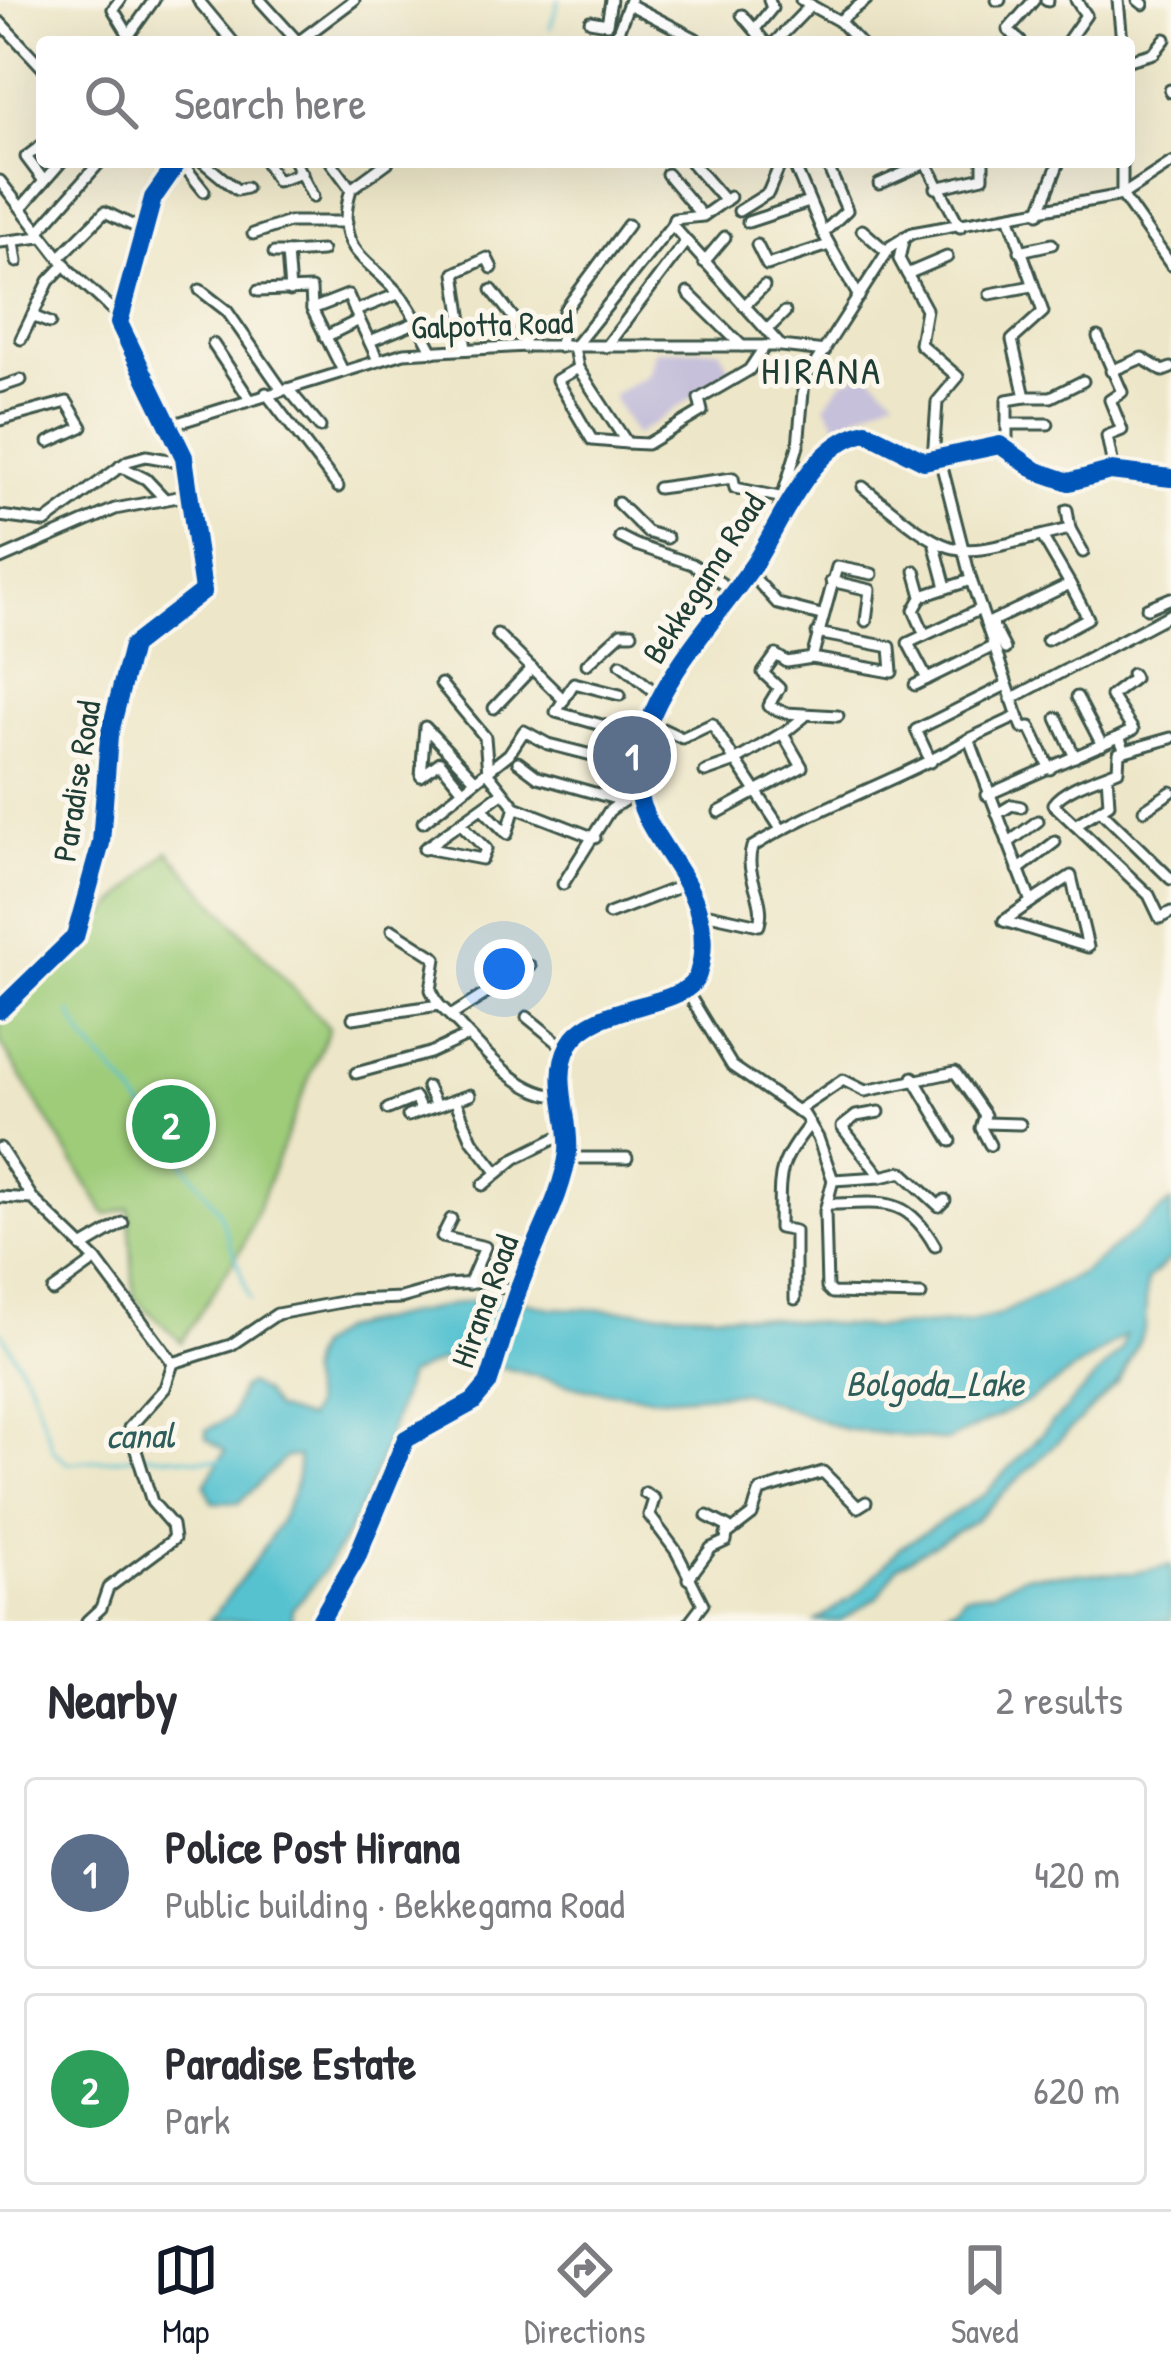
<!DOCTYPE html>
<html lang="en">
<head>
<meta charset="utf-8">
<style>
  :root { --surface:#fff; --page:#f2f2f3; --text:#2b2b33; --muted:#7c7c81; --line:#e1e1e2; --accent:#111827 }
  body { margin:0; font-family:"Patrick Hand",sans-serif; background:var(--page); color:var(--text) }
  .you { position:absolute; left:504px; top:969px; width:42px; height:42px; margin:-30px; border:9px solid #fff; border-radius:50%; background:#1a73e8; box-shadow:0 0 0 18px #1a73e833 }
  .badge { display:grid; place-items:center; width:78px; height:78px; border-radius:50%; background:var(--accent); color:#fff; font-size:39px; font-weight:700 }
  .pin { position:absolute; translate:-50% -50%; border:6px solid #fff; box-shadow:0 3px 12px #0006 }
  .list { margin:0; padding:0; list-style:none }
  h2 { display:flex; justify-content:space-between; align-items:center; height:156px; margin:0; padding:0 48px; font-size:51px }
  h2 small { font-size:39px; font-weight:400; color:var(--muted) }
  .list li { display:grid; grid-template-columns:78px 1fr auto; gap:36px; align-items:center; box-sizing:border-box; height:192px; margin:0 24px 24px; padding:0 24px; border:3px solid var(--line); border-radius:12px }
  .list b { display:block; font-size:45px; white-space:nowrap }
  .list p { margin:0; font-size:39px; white-space:nowrap; color:var(--muted) }
  .list em { font-size:39px; font-style:normal; color:var(--muted) }
  .icon { flex:none; width:66px; height:66px; fill:none; stroke:currentColor; stroke-width:2; stroke-linecap:round; stroke-linejoin:round }
  .map { position:relative; flex:none; width:1171px; height:1621px; overflow:hidden }
  .search { position:absolute; background:var(--surface); box-shadow:0 12px 48px #0002; left:36px; right:36px; top:36px; height:132px; display:flex; align-items:center; gap:30px; box-sizing:border-box; padding:0 42px; border-radius:12px; color:var(--muted); font-size:45px }
  .sheet { height:588px; background:var(--surface) }
  nav { display:flex; justify-content:space-around; align-items:center; box-sizing:border-box; height:168px; border-top:3px solid var(--line); background:var(--surface); font-size:33px; color:var(--muted) }
  nav a { display:grid; justify-items:center; gap:6px }
  nav .on { color:var(--accent) }
  .map>svg:first-child { display:block }
  .industrial { fill:#c6c0da }
  .green { fill:#9ecc79; stroke:#5e8456; stroke-width:3 }
  .water { fill:#56c2d0; stroke:#3a8082; stroke-width:3 }
  .lines { fill:none; stroke-linecap:round; stroke-linejoin:round }
  .stream { stroke:#56c2d0; stroke-width:3 }
  .minor-casing { stroke:#3e564a; stroke-width:15 }
  .minor { stroke:#fff; stroke-width:9 }
  .cycleway-casing { stroke:#fbf7ec; stroke-width:26 }
  .cycleway { stroke:#0057b8; stroke-width:18 }
  .labels { text-anchor:middle; stroke-width:10; stroke-linejoin:round; paint-order:stroke }
  .street-label { font-size:33px; fill:#1f3d34; stroke:#fbf7ec }
  .water-label { font-size:36px; font-style:italic; fill:#2d5e5b; stroke:#fbf7ec }
  .quarter-label { font-size:39px; letter-spacing:3px; fill:#1f3d34; stroke:#fbf7ec }
</style>
</head>
<body>
<div class="map">
<svg width="1171" height="1621" viewBox="0 0 1171 1621">
  <rect width="100%" height="100%" fill="#fbf7ec"/>
  <filter id="ink" filterUnits="userSpaceOnUse"><feTurbulence type="fractalNoise" baseFrequency=".00833" numOctaves="2"/><feDisplacementMap in="SourceGraphic" scale="24" xChannelSelector="R" yChannelSelector="G"/><feConvolveMatrix kernelMatrix="1 2 1 2 8 2 1 2 1" color-interpolation-filters="sRGB"/></filter>
  <filter id="wash" filterUnits="userSpaceOnUse"><feTurbulence type="fractalNoise" baseFrequency=".004" numOctaves="4" result="noise"/><feDisplacementMap in="SourceGraphic" scale="48" xChannelSelector="R" yChannelSelector="G"/><feGaussianBlur stdDeviation="2.7" result="paint"/><feColorMatrix in="noise" values="0 0 0 0 0 0 0 0 0 0 0 0 0 0 0 0 0 1.4 0 .05"/><feComposite in="paint" operator="in"/></filter>
  <g filter="url(#wash)">
    <rect width="100%" height="100%" fill="#ede6c8"/>
    <g class="industrial">
      <path d="M 720,349 L 731,371 L 635,436 L 612,395 L 648,375 L 655,350 Z"/>
      <path d="M 857,362 L 895,396 L 855,416 L 860,427 L 848,430 L 838,426 L 825,405 L 843,381 L 856,377 L 850,371 Z"/>
    </g>
    <path class="green" d="M 168,851 L 329,1028 L 243,1246 L 181,1342 L 134,1297 L 129,1208 L 106,1215 L 0,1042 L 0,1022 Z"/>
    <g class="water">
      <path d="M 1171,1202 L 1171,1258 L 1147,1280 L 1145,1329 L 1118,1383 L 976,1520 L 898,1566 L 878,1597 L 840,1621 L 816,1621 L 859,1592 L 900,1548 L 986,1493 L 1121,1350 L 1125,1335 L 1029,1401 L 947,1441 L 844,1429 L 745,1392 L 662,1398 L 586,1389 L 486,1363 L 442,1360 L 408,1375 C 381,1461 357,1542 292,1609 L 291,1621 L 209,1621 C 238,1584 304,1505 298,1457 L 286,1457 L 239,1503 L 213,1502 L 205,1485 L 225,1451 L 206,1438 L 206,1430 L 231,1417 L 241,1389 L 248,1384 L 264,1393 L 274,1409 L 307,1419 L 313,1406 L 307,1376 L 310,1361 L 316,1347 L 340,1329 L 496,1295 L 551,1308 L 725,1314 L 873,1328 L 970,1322 L 997,1316 L 1082,1273 Z"/>
      <path d="M 1171,1565 L 1171,1621 L 921,1621 L 957,1606 L 964,1595 L 991,1592 L 1025,1575 L 1135,1573 Z"/>
    </g>
    <g class="lines">
      <g class="stream">
        <path d="M 550,28 L 559,0"/>
        <path d="M 70,1012 L 87,1043 L 129,1089 L 218,1209 L 250,1299"/>
        <path d="M 0,1330 L 31,1385 L 53,1450 L 68,1463 L 134,1457"/>
        <path d="M 143,1455 L 222,1461"/>
      </g>
    </g>
  </g>
  <g filter="url(#ink)">
    <g class="lines">
      <g class="minor-casing">
        <g id="minor">
          <path d="M 120,0 L 113,9 L 133,42"/>
          <path d="M 198,0 L 233,42"/>
          <path d="M 260,0 L 298,42"/>
          <path d="M 801,0 L 839,21 L 859,42"/>
          <path d="M 997,0 L 1000,0"/>
          <path d="M 1046,0 L 1048,1"/>
          <path d="M 1118,0 L 1122,42"/>
          <path d="M 1138,0 L 1143,4"/>
          <path d="M 629,4 L 696,39"/>
          <path d="M 742,15 L 765,42"/>
          <path d="M 590,21 L 607,24 L 611,0"/>
          <path d="M 839,21 L 866,0"/>
          <path d="M 0,22 L 42,67"/>
          <path d="M 755,29 L 772,8 L 769,0"/>
          <path d="M 127,38 L 154,0"/>
          <path d="M 576,38 L 585,42"/>
          <path d="M 298,42 L 354,0"/>
          <path d="M 614,42 L 630,0"/>
          <path d="M 775,42 L 811,5"/>
          <path d="M 1021,42 L 1008,30 L 1034,0"/>
          <path d="M 1067,42 L 1086,15 L 1076,0"/>
          <path d="M 1129,60 L 1154,53 L 1165,39"/>
          <path d="M 1170,90 L 1171,92"/>
          <path d="M 42,145 L 26,157 L 44,181"/>
          <path d="M 181,162 L 204,191"/>
          <path d="M 203,162 L 237,190 L 246,188"/>
          <path d="M 266,162 L 277,181 L 302,173"/>
          <path d="M 295,162 L 313,197"/>
          <path d="M 331,162 L 351,189 L 388,162"/>
          <path d="M 691,162 L 725,201"/>
          <path d="M 793,162 L 823,233 L 859,297"/>
          <path d="M 926,162 L 960,227"/>
          <path d="M 1122,162 L 1122,195 L 1171,265"/>
          <path d="M 667,174 L 699,212"/>
          <path d="M 0,181 L 69,270 L 119,316"/>
          <path d="M 879,184 L 926,163"/>
          <path d="M 936,188 L 983,177 L 983,162"/>
          <path d="M 351,189 C 333,251 366,256 398,293 C 413,309 422,333 433,352"/>
          <path d="M 21,208 L 61,162"/>
          <path d="M 739,211 L 768,193 L 781,162"/>
          <path d="M 1039,213 L 1059,162"/>
          <path d="M 748,222 L 809,202"/>
          <path d="M 672,225 L 674,219 L 703,216 L 730,197"/>
          <path d="M 862,230 L 886,251"/>
          <path d="M 39,231 L 100,162"/>
          <path d="M 823,233 L 847,210 L 826,162"/>
          <path d="M 253,234 L 289,222 L 347,222"/>
          <path d="M 904,237 L 899,259 L 926,309 L 920,344 L 958,377 L 937,402 L 933,460"/>
          <path d="M 0,242 L 41,237"/>
          <path d="M 14,242 L 17,262"/>
          <path d="M 757,245 L 767,265 L 829,245"/>
          <path d="M 1020,251 L 1052,244"/>
          <path d="M 274,253 L 287,253 L 290,291"/>
          <path d="M 287,253 L 322,251"/>
          <path d="M 60,257 L 105,212 L 146,232"/>
          <path d="M 704,262 L 725,237"/>
          <path d="M 907,274 L 947,257"/>
          <path d="M 200,290 L 227,311 L 282,390"/>
          <path d="M 492,290 L 522,329 L 525,347"/>
          <path d="M 258,291 L 311,289 L 312,309 L 343,371"/>
          <path d="M 688,293 L 742,346"/>
          <path d="M 990,294 L 1032,286"/>
          <path d="M 744,306 L 764,286"/>
          <path d="M 312,309 L 348,295 L 355,311 L 398,294"/>
          <path d="M 355,311 L 378,360"/>
          <path d="M 32,316 L 50,323"/>
          <path d="M 767,330 L 785,312"/>
          <path d="M 325,337 L 359,320"/>
          <path d="M 1098,337 L 1122,392 L 1110,400 L 1122,430 L 1107,436 L 1114,471"/>
          <path d="M 21,339 L 49,281 L 65,264"/>
          <path d="M 370,341 L 417,322"/>
          <path d="M 213,344 L 249,398"/>
          <path d="M 560,347 L 564,311 L 628,225"/>
          <path d="M 606,347 L 686,241"/>
          <path d="M 466,349 L 455,273 L 487,258 L 492,268"/>
          <path d="M 578,368 L 627,443 L 592,440 L 557,380 L 578,368 L 574,347 L 672,225 L 780,345"/>
          <path d="M 1111,371 L 1142,358 L 1163,371 L 1171,368"/>
          <path d="M 0,387 L 21,380"/>
          <path d="M 288,389 L 320,427"/>
          <path d="M 266,393 L 338,487"/>
          <path d="M 1025,397 L 1051,397 L 1083,381"/>
          <path d="M 0,420 L 67,402 L 82,427 L 49,442"/>
          <path d="M 1007,424 L 1048,424"/>
          <path d="M 171,425 L 404,353 L 527,346 L 781,346 L 825,351"/>
          <path d="M 627,443 L 647,444 L 702,411 L 699,399 L 749,370 L 765,346"/>
          <path d="M 1007,449 L 1007,400 L 1025,397 L 1012,340 L 1043,312 L 1010,218"/>
          <path d="M 940,459 L 971,580 L 1018,716 L 969,739 L 1031,902 L 1004,921"/>
          <path d="M 120,466 L 146,479 L 164,498"/>
          <path d="M 863,487 C 963,568 948,557 1070,529 L 1067,510"/>
          <path d="M 658,488 L 733,478 L 735,488 L 784,498"/>
          <path d="M 618,503 L 647,532 L 667,538"/>
          <path d="M 779,508 L 798,446 L 804,381 L 891,246 L 912,233 L 1122,195 L 1171,163"/>
          <path d="M 0,516 L 45,522 L 128,461 L 146,456 L 185,463"/>
          <path d="M 1070,529 L 1083,552"/>
          <path d="M 1042,536 L 1070,584"/>
          <path d="M 620,537 L 636,545"/>
          <path d="M 636,545 L 692,564 L 733,591"/>
          <path d="M 935,546 L 946,587"/>
          <path d="M 0,559 L 115,509 L 188,495"/>
          <path d="M 915,571 L 922,596"/>
          <path d="M 749,572 L 778,604 L 821,615"/>
          <path d="M 971,580 L 922,596 L 914,610 L 925,635 L 981,609"/>
          <path d="M 831,581 L 870,590 L 866,621"/>
          <path d="M 1147,608 L 1171,598"/>
          <path d="M 986,624 L 1070,584 L 1088,618 L 1047,640"/>
          <path d="M 993,626 L 1005,649"/>
          <path d="M 497,634 L 564,700"/>
          <path d="M 925,635 L 908,643 L 927,679"/>
          <path d="M 812,658 L 892,672 L 890,647 L 817,633"/>
          <path d="M 587,664 L 621,633 L 632,633"/>
          <path d="M 621,664 L 662,698"/>
          <path d="M 441,684 L 485,737 L 488,773 L 515,807 L 595,838"/>
          <path d="M 915,685 L 994,646"/>
          <path d="M 620,695 L 574,683 L 556,712 L 647,738"/>
          <path d="M 1077,697 L 1102,745"/>
          <path d="M 1011,699 L 1171,614"/>
          <path d="M 494,708 L 532,668"/>
          <path d="M 838,716 L 786,713 L 768,706 L 779,688 L 763,673 L 776,655 L 787,662 L 812,658 L 837,567 L 872,574"/>
          <path d="M 1018,716 L 1023,728 L 1030,727 L 1050,769"/>
          <path d="M 1057,718 L 1075,757"/>
          <path d="M 652,724 L 682,738 L 712,724 L 735,761 L 786,731"/>
          <path d="M 1119,737 L 1133,730 L 1111,696 L 1134,678 L 1132,674"/>
          <path d="M 518,762 L 538,777 L 623,801"/>
          <path d="M 931,762 L 916,730 L 1006,685"/>
          <path d="M 705,772 L 736,761 L 781,829"/>
          <path d="M 1107,774 L 1109,804 L 1075,825 L 1053,804 C 1064,788 1098,778 1118,770 L 1119,753 L 1125,751"/>
          <path d="M 462,789 L 440,762 L 421,776 L 425,727 L 475,780"/>
          <path d="M 987,795 L 1119,737 L 1125,751 L 1171,738"/>
          <path d="M 482,808 L 507,834 L 515,807"/>
          <path d="M 1144,810 L 1171,792"/>
          <path d="M 1101,811 L 1171,879"/>
          <path d="M 719,812 L 802,767 L 783,734 L 804,717"/>
          <path d="M 997,814 L 1012,805 L 1021,807"/>
          <path d="M 423,822 L 509,754 L 524,731 L 548,744 L 639,767"/>
          <path d="M 1075,825 L 1149,895 L 1160,918 L 1171,912"/>
          <path d="M 1008,843 L 1038,821"/>
          <path d="M 425,848 L 482,859 L 486,849 L 460,823"/>
          <path d="M 424,849 L 502,793"/>
          <path d="M 1018,870 L 1055,842"/>
          <path d="M 563,884 L 609,811 L 638,790"/>
          <path d="M 700,912 L 759,925 C 767,899 743,875 752,847 C 822,804 899,781 969,739"/>
          <path d="M 609,914 L 687,884"/>
          <path d="M 1004,921 L 1088,947 L 1071,876 L 1031,902"/>
          <path d="M 392,930 L 436,958 L 431,990 L 439,1005"/>
          <path d="M 686,990 L 732,1066 L 805,1116 L 818,1138 L 833,1180 L 825,1211 L 827,1288 L 832,1293 L 921,1295"/>
          <path d="M 0,1010 L 75,937 L 101,843 L 109,736 L 132,646 L 203,591 L 184,457 L 119,323 L 153,198 L 178,162"/>
          <path d="M 452,1015 L 530,966"/>
          <path d="M 527,1017 L 566,1049"/>
          <path d="M 353,1018 L 439,1005 C 472,1034 512,1096 562,1096"/>
          <path d="M 356,1073 L 430,1053 L 467,1036"/>
          <path d="M 913,1077 L 951,1141"/>
          <path d="M 427,1087 L 436,1106"/>
          <path d="M 470,1095 L 455,1100 L 472,1140 L 497,1172"/>
          <path d="M 388,1109 L 415,1098 L 421,1111"/>
          <path d="M 797,1111 L 843,1080 L 865,1091 L 955,1072 L 985,1115 L 981,1128 L 990,1145"/>
          <path d="M 408,1116 L 455,1100"/>
          <path d="M 984,1123 L 1020,1124"/>
          <path d="M 0,1148 L 33,1199"/>
          <path d="M 567,1158 L 627,1158"/>
          <path d="M 881,1177 L 902,1172 L 939,1206 L 945,1200"/>
          <path d="M 833,1180 L 881,1177 L 842,1127 L 856,1116 L 879,1112"/>
          <path d="M 483,1185 L 516,1158 L 568,1132"/>
          <path d="M 0,1197 L 33,1199 L 96,1260 L 173,1363 L 231,1345 L 277,1314 L 352,1300 L 401,1298 L 447,1285 L 488,1282 L 509,1290 L 518,1279"/>
          <path d="M 827,1204 C 882,1204 905,1193 935,1246"/>
          <path d="M 451,1219 L 442,1237 L 485,1247 L 469,1284"/>
          <path d="M 82,1247 L 123,1223"/>
          <path d="M 53,1291 L 96,1260"/>
          <path d="M 795,1299 L 795,1231 L 779,1228 C 780,1174 775,1167 810,1124"/>
          <path d="M 645,1493 L 654,1499 L 649,1515 L 676,1551 L 703,1604 L 690,1621"/>
          <path d="M 726,1535 L 752,1515 L 760,1491 L 823,1472 L 858,1507 L 866,1502"/>
          <path d="M 688,1579 L 711,1548 L 726,1541 L 728,1527 L 707,1516"/>
          <path d="M 87,1621 L 101,1608 L 108,1588 L 174,1539 L 172,1525 L 152,1502 L 129,1428 L 165,1388 L 173,1363"/>
          <path d="M 320,1621 L 356,1559 L 406,1439 L 473,1402 L 488,1384 C 501,1347 510,1308 525,1272 C 539,1234 563,1193 568,1152 C 571,1117 551,1078 569,1045 C 594,1000 687,1010 698,974 C 724,886 636,842 637,780 C 638,699 709,629 752,567 C 780,526 809,444 866,432 L 924,461 L 1000,445 L 1037,471 L 1069,482 L 1110,471 L 1171,478"/>
        </g>
      </g>
      <use href="#minor" class="minor"/>
      <g class="cycleway-casing">
        <g id="cycleway">
          <path d="M 0,1010 L 75,937 L 101,843 L 109,736 L 132,646 L 203,591 L 184,457 L 119,323 L 153,198 L 178,162"/>
          <path d="M 320,1621 L 356,1559 L 406,1439 L 473,1402 L 488,1384 C 501,1347 510,1308 525,1272 C 539,1234 563,1193 568,1152 C 571,1117 551,1078 569,1045 C 594,1000 687,1010 698,974 C 724,886 636,842 637,780 C 638,699 709,629 752,567 C 780,526 809,444 866,432 L 924,461 L 1000,445 L 1037,471 L 1069,482 L 1110,471 L 1171,478"/>
        </g>
      </g>
      <use href="#cycleway" class="cycleway"/>
    </g>
  </g>
  <g class="labels">
    <g class="street-label">
      <text transform="translate(492 324) rotate(-2)" y="12">Galpotta Road</text>
      <text transform="translate(703 578) rotate(-57)" y="12">Bekkegama Road</text>
      <text transform="translate(76 781) rotate(-81)" y="12">Paradise Road</text>
      <text transform="translate(484 1301) rotate(-70)" y="12">Hirana Road</text>
    </g>
    <g class="water-label">
      <text x="935" y="1396">Bolgoda_Lake</text>
      <text transform="translate(140 1435) rotate(-1)" y="13">canal</text>
    </g>
    <g class="quarter-label">
      <text x="822" y="384">HIRANA</text>
    </g>
  </g>
</svg>
<div class="you"></div>
<div class="pin badge" style="left:632px;top:755px;background:#5c6f8a">1</div>
<div class="pin badge" style="left:171px;top:1124px;background:#2e9e5b">2</div>
<div class="search"><svg class="icon" aria-label="search" viewBox="0 0 24 24"><circle cx="10" cy="10" r="6"/><path d="M15 15l6 6"/></svg>Search here</div>
</div>
<section class="sheet">
<h2>Nearby<small>2 results</small></h2>
<ul class="list">
<li><span class="badge" style="background:#5c6f8a">1</span><div><b>Police Post Hirana</b><p>Public building · Bekkegama Road</p></div><em>420 m</em></li>
<li><span class="badge" style="background:#2e9e5b">2</span><div><b>Paradise Estate</b><p>Park</p></div><em>620 m</em></li>
</ul>
</section>
<nav>
<a class="on"><svg class="icon" aria-label="map" viewBox="0 0 24 24"><path d="M3 6l6-2 6 2 6-2v14l-6 2-6-2-6 2zM9 4v14M15 6v14"/></svg>Map</a>
<a><svg class="icon" aria-label="directions" viewBox="0 0 24 24"><path d="M12 3l9 9-9 9-9-9zM9 14v-3h6M13 9l2 2-2 2"/></svg>Directions</a>
<a><svg class="icon" aria-label="saved" viewBox="0 0 24 24"><path d="M7 4h10v16l-5-4-5 4z"/></svg>Saved</a>
</nav>
</body>
</html>
